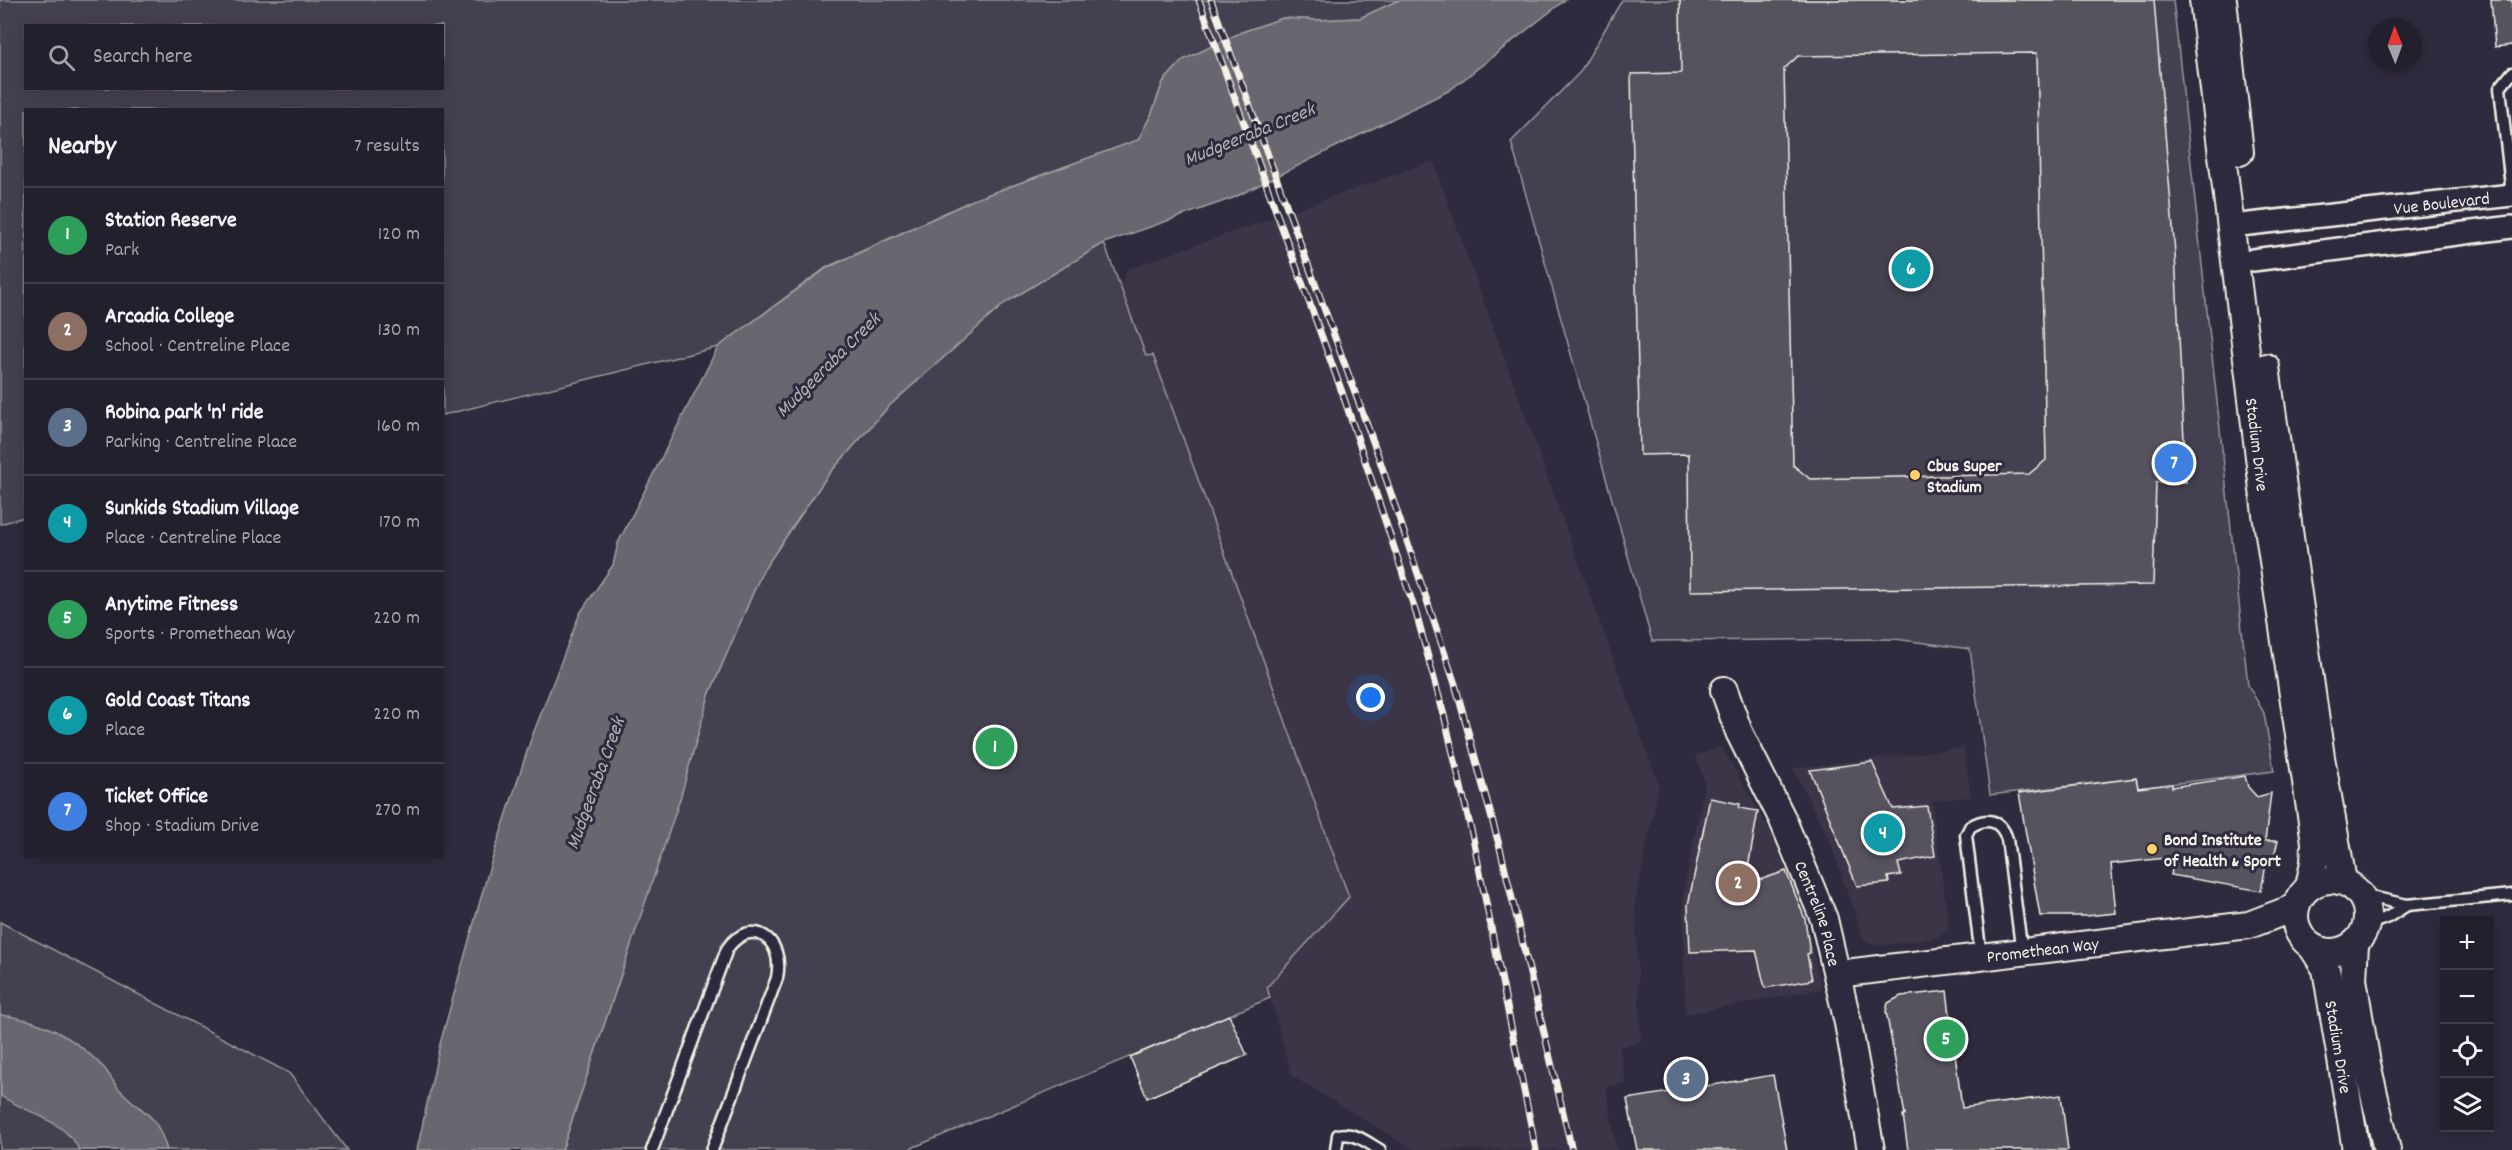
<!DOCTYPE html>
<html lang="en">
<head>
<meta charset="utf-8">
<style>
  :root { --surface:#23202e; --page:#2f2d3a; --text:#f1f3f6; --muted:#a3a3aa; --line:#403e4a; --accent:#ffd166 }
  body { margin:0; font-family:Dekko,sans-serif; background:var(--page); color:var(--text) }
  .controls { position:absolute; right:18px; bottom:18px; display:grid; overflow:hidden; border-radius:0px; box-shadow:0 3px 15px #0003 }
  .controls button { width:54px; height:54px; display:grid; place-items:center; padding:0; border:0; border-bottom:2px solid var(--line); background:var(--surface); color:var(--text); font:30px sans-serif }
  .compass { position:absolute; left:2368px; top:18px; width:54px; height:54px; border-radius:50%; background:var(--surface); box-shadow:0 3px 15px #0003; rotate:359deg }
  .you { position:absolute; left:1371px; top:698px; width:21px; height:21px; margin:-15px; border:4px solid #fff; border-radius:50%; background:#1a73e8; box-shadow:0 0 0 9px #1a73e833 }
  .badge { display:grid; place-items:center; width:39px; height:39px; border-radius:50%; background:var(--accent); color:#fff; font-size:20px; font-weight:700 }
  .pin { position:absolute; translate:-50% -50%; border:3px solid #fff; box-shadow:0 2px 6px #0006 }
  .list { margin:0; padding:0; list-style:none }
  h2 { display:flex; justify-content:space-between; align-items:center; height:78px; margin:0; padding:0 24px; font-size:26px }
  h2 small { font-size:20px; font-weight:400; color:var(--muted) }
  .list li { display:grid; grid-template-columns:39px 1fr auto; gap:18px; align-items:center; box-sizing:border-box; height:96px; padding:0 24px; border-top:2px solid var(--line) }
  .list b { display:block; font-size:22px; white-space:nowrap }
  .list p { margin:0; font-size:20px; white-space:nowrap; color:var(--muted) }
  .list em { font-size:20px; font-style:normal; color:var(--muted) }
  .icon { flex:none; width:33px; height:33px; fill:none; stroke:currentColor; stroke-width:2; stroke-linecap:round; stroke-linejoin:round }
  .map { position:relative; flex:none; width:2512px; height:1150px; overflow:hidden }
  .search { position:absolute; background:var(--surface); box-shadow:0 3px 15px #0003; left:24px; top:24px; width:420px; height:66px; display:flex; align-items:center; gap:15px; box-sizing:border-box; padding:0 21px; border-radius:0px; color:var(--muted); font-size:22px }
  .panel { position:absolute; background:var(--surface); box-shadow:0 3px 15px #0003; left:24px; top:108px; width:420px; height:750px; border-radius:0px }
  .map>svg:first-child { display:block }
  .built { fill:#3b3647 }
  .green { fill:#454050; stroke:#9c989c; stroke-width:1.5; fill-rule:evenodd }
  .water { fill:#6a6670; stroke:#a19ea0; stroke-width:1.5 }
  .building { fill:#56525f; stroke:#f4f1e8; stroke-width:1.5; fill-rule:evenodd }
  .lines { fill:none; stroke-linecap:round; stroke-linejoin:round }
  .service-casing { stroke:#f4f1e8; stroke-width:15 }
  .minor-casing { stroke:#f4f1e8; stroke-width:26 }
  .tertiary-casing { stroke:#f4f1e8; stroke-width:30 }
  .service { stroke:#2f2a3d; stroke-width:10 }
  .minor { stroke:#2f2a3d; stroke-width:21 }
  .tertiary { stroke:#2f2a3d; stroke-width:26 }
  .rail-casing { stroke:#f4f1e8; stroke-width:7 }
  .rail { stroke:#2f2a3d; stroke-width:4.5; stroke-dasharray:14; stroke-linecap:butt }
  .poi-dot { fill:#ffd166; stroke:#2f2a3d; stroke-width:2 }
  .labels { text-anchor:middle; stroke-width:6; stroke-linejoin:round; paint-order:stroke }
  .street-label { font-size:18px; fill:#f4f1e8; stroke:#2f2a3d }
  .poi-label { font-size:18px; font-weight:bold; fill:#f4f1e8; stroke:#2f2a3d; text-anchor:start }
  .water-label { font-size:20px; font-style:italic; fill:#b6b2b2; stroke:#2f2a3d }
</style>
</head>
<body>
<div class="map">
<svg width="2512" height="1150" viewBox="0 0 2512 1150">
  <rect width="100%" height="100%" fill="#2f2a3d"/>
  <filter id="ink" filterUnits="userSpaceOnUse"><feTurbulence type="fractalNoise" baseFrequency=".0167" numOctaves="2"/><feDisplacementMap in="SourceGraphic" scale="12" xChannelSelector="R" yChannelSelector="G"/><feConvolveMatrix kernelMatrix="1 2 1 2 8 2 1 2 1" color-interpolation-filters="sRGB"/></filter>
  <g filter="url(#ink)">
    <g class="built">
      <path d="M 1433,161 L 1659,785 L 1635,903 L 1641,1042 L 1619,1047 L 1626,1083 L 1606,1087 L 1617,1150 L 1414,1150 L 1292,1076 L 1267,987 L 1349,897 L 1153,355 L 1146,356 L 1120,285 L 1128,269 Z"/>
      <path d="M 1722,747 L 1774,838 L 1805,919 L 1822,989 L 1685,1014 L 1683,895 L 1705,783 L 1695,755 Z"/>
      <path d="M 1964,748 L 1971,797 L 1932,801 L 1949,929 L 1937,938 L 1877,946 L 1863,940 L 1832,846 L 1793,768 Z"/>
    </g>
    <g class="green">
      <path d="M 0,0 L 1399,0 L 1360,18 L 1318,20 L 1283,18 L 1242,32 L 1183,60 L 1163,82 L 1152,113 L 1138,140 L 973,200 L 827,267 L 718,347 L 443,415 L 442,110 L 26,110 L 25,517 L 0,524 ZM 26,26 L 442,26 L 442,88 L 26,88 Z"/>
      <path d="M 1622,0 L 2173,0 L 2248,685 L 2264,713 L 2274,771 L 2138,788 L 2136,778 L 1990,795 L 1970,649 L 1895,639 L 1652,641 L 1511,142 L 1580,72 Z"/>
      <path d="M 1104,243 L 1146,356 L 1153,355 L 1349,897 L 1267,987 L 1270,998 L 907,1150 L 562,1150 L 630,948 L 709,695 L 762,572 L 828,475 L 889,406 L 1005,303 Z"/>
      <path d="M 0,922 L 289,1073 L 347,1150 L 0,1150 Z"/>
    </g>
    <g class="water">
      <path d="M 1399,0 L 1565,0 L 1450,90 L 1233,198 L 1104,243 L 1005,303 L 889,406 L 828,475 L 762,572 L 709,695 L 680,799 L 562,1150 L 417,1150 L 440,1044 L 489,869 L 531,739 L 580,613 L 613,565 L 618,543 L 718,347 L 827,268 L 973,200 L 1138,140 L 1152,113 L 1163,82 L 1183,60 L 1242,32 L 1283,18 L 1318,20 L 1360,18 Z"/>
      <path d="M 0,1015 C 41,1019 75,1037 104,1068 C 110,1075 114,1084 120,1090 C 145,1116 155,1110 167,1150 L 79,1150 C 68,1122 25,1112 1,1096 Z"/>
    </g>
    <g class="building">
      <path d="M 1680,0 L 2154,0 L 2175,253 L 2186,482 L 2156,482 L 2153,585 L 1690,591 L 1689,454 L 1640,455 L 1631,74 L 1681,73 ZM 2037,53 L 2046,460 L 2029,474 L 1810,479 L 1793,465 L 1784,69 L 1798,56 Z"/>
      <path d="M 2491,0 L 2512,0 L 2512,45 L 2495,47 Z"/>
      <path d="M 1872,762 L 1893,809 L 1927,806 L 1935,856 L 1898,863 L 1901,875 L 1888,877 L 1889,883 L 1857,886 L 1810,770 Z"/>
      <path d="M 2245,776 L 2248,787 L 2257,797 L 2271,793 L 2265,841 L 2278,841 L 2273,859 L 2267,859 L 2261,891 L 2171,875 L 2174,857 L 2111,864 L 2116,913 L 2086,916 L 2040,916 L 2019,793 L 2136,778 L 2138,788 L 2172,784 L 2172,787 Z"/>
      <path d="M 1710,798 L 1740,804 L 1739,808 L 1758,811 L 1745,885 L 1786,871 L 1805,919 L 1810,953 L 1807,954 L 1812,980 L 1765,988 L 1756,950 L 1690,952 L 1688,905 Z"/>
      <path d="M 1947,991 L 1962,1108 L 2061,1095 L 2068,1150 L 1908,1150 L 1903,1115 L 1905,1115 L 1886,1011 L 1888,1003 L 1901,996 Z"/>
      <path d="M 1229,1015 L 1247,1055 L 1147,1098 L 1130,1057 Z"/>
      <path d="M 1773,1075 L 1787,1150 L 1637,1150 L 1627,1099 Z"/>
    </g>
    <g class="lines">
      <g class="service-casing">
        <g id="service">
          <path d="M 2512,73 L 2500,88 L 2512,195"/>
          <path d="M 2362,895 L 2407,905 L 2512,895"/>
          <path d="M 2367,925 L 2388,917 L 2407,905"/>
          <path d="M 1981,957 L 1966,835 L 1970,827 C 1987,816 2001,820 2007,839 L 2022,953"/>
          <path d="M 652,1150 L 727,949 C 750,916 785,937 777,978 L 712,1150"/>
          <path d="M 1336,1150 L 1338,1135 C 1353,1131 1368,1143 1380,1150"/>
        </g>
      </g>
      <g class="minor-casing">
        <g id="minor">
          <path id="s1" d="M 2231,226 L 2512,195"/>
          <path d="M 2253,260 L 2512,227"/>
        </g>
      </g>
      <g class="tertiary-casing">
        <g id="tertiary">
          <path id="s2" d="M 2203,0 L 2266,514 L 2315,842 L 2314,862 L 2309,887"/>
          <path d="M 2223,0 L 2240,152"/>
          <path d="M 2266,367 L 2321,757 L 2343,881"/>
          <path id="s3" d="M 1724,690 L 1739,732 L 1782,818 L 1824,919 L 1848,1023 L 1871,1150"/>
          <circle cx="2331" cy="916" r="36"/>
          <path d="M 2355,944 L 2353,979 L 2367,1064 L 2387,1150"/>
          <path id="s4" d="M 2312,947 L 2326,969 L 2356,1150"/>
          <path id="s5" d="M 1837,974 L 2249,925 L 2296,907"/>
        </g>
      </g>
      <use href="#service" class="service"/>
      <use href="#minor" class="minor"/>
      <use href="#tertiary" class="tertiary"/>
      <g class="rail-casing">
        <g id="rail">
          <path d="M 1199,0 L 1342,392 L 1416,613 L 1445,719 L 1473,838 L 1536,1150"/>
          <path d="M 1211,0 L 1378,455 L 1455,684 L 1501,852 L 1572,1150"/>
        </g>
      </g>
      <use href="#rail" class="rail"/>
    </g>
  </g>
  <g class="poi-dot">
    <circle cx="1915" cy="475" r="6"/>
    <circle cx="2152" cy="849" r="6"/>
  </g>
  <g class="labels">
    <g class="street-label">
      <text dy="6" stroke="none"><textPath href="#s1" startOffset="212">Vue Boulevard</textPath></text>
      <text dy="6" stroke="none"><textPath href="#s2" startOffset="448">Stadium Drive</textPath></text>
      <text dy="6" stroke="none"><textPath href="#s3" startOffset="243">Centreline Place</textPath></text>
      <text dy="6" stroke="none"><textPath href="#s5" startOffset="207">Promethean Way</textPath></text>
      <text dy="6" stroke="none"><textPath href="#s4" startOffset="105">Stadium Drive</textPath></text>
    </g>
    <g class="poi-label">
      <text x="1927" y="471">Cbus Super<tspan x="1927" dy="21">Stadium</tspan></text>
      <text x="2164" y="845">Bond Institute<tspan x="2164" dy="21">of Health &amp; Sport</tspan></text>
    </g>
    <g class="water-label">
      <text transform="translate(1249 133) rotate(-22)" y="7">Mudgeeraba Creek</text>
      <text transform="translate(827 364) rotate(-45)" y="7">Mudgeeraba Creek</text>
      <text transform="translate(594 783) rotate(-70)" y="7">Mudgeeraba Creek</text>
    </g>
  </g>
</svg>
<div class="controls">
<button>+</button>
<button>−</button>
<button><svg class="icon" aria-label="locate" viewBox="0 0 24 24"><circle cx="12" cy="12" r="6"/><path d="M12 2v4M12 18v4M2 12h4M18 12h4"/></svg></button>
<button><svg class="icon" aria-label="layers" viewBox="0 0 24 24"><path d="M12 4l9 5-9 5-9-5zM3 14l9 5 9-5"/></svg></button>
</div>
<svg class="compass" viewBox="-18 -18 36 36"><path d="M0-13l5 13h-10z" fill="#e53935"/><path d="M0 13l5-13h-10z" fill="#a3a3aa"/></svg>
<div class="you"></div>
<div class="pin badge" style="left:995px;top:747px;background:#2e9e5b">1</div>
<div class="pin badge" style="left:1738px;top:883px;background:#8d6e63">2</div>
<div class="pin badge" style="left:1686px;top:1079px;background:#5c6f8a">3</div>
<div class="pin badge" style="left:1883px;top:833px;background:#0f9aa8">4</div>
<div class="pin badge" style="left:1946px;top:1039px;background:#2e9e5b">5</div>
<div class="pin badge" style="left:1911px;top:269px;background:#0f9aa8">6</div>
<div class="pin badge" style="left:2174px;top:463px;background:#3f7fe0">7</div>
<div class="search"><svg class="icon" aria-label="search" viewBox="0 0 24 24"><circle cx="10" cy="10" r="6"/><path d="M15 15l6 6"/></svg>Search here</div>
<section class="panel">
<h2>Nearby<small>7 results</small></h2>
<ul class="list">
<li><span class="badge" style="background:#2e9e5b">1</span><div><b>Station Reserve</b><p>Park</p></div><em>120 m</em></li>
<li><span class="badge" style="background:#8d6e63">2</span><div><b>Arcadia College</b><p>School · Centreline Place</p></div><em>130 m</em></li>
<li><span class="badge" style="background:#5c6f8a">3</span><div><b>Robina park 'n' ride</b><p>Parking · Centreline Place</p></div><em>160 m</em></li>
<li><span class="badge" style="background:#0f9aa8">4</span><div><b>Sunkids Stadium Village</b><p>Place · Centreline Place</p></div><em>170 m</em></li>
<li><span class="badge" style="background:#2e9e5b">5</span><div><b>Anytime Fitness</b><p>Sports · Promethean Way</p></div><em>220 m</em></li>
<li><span class="badge" style="background:#0f9aa8">6</span><div><b>Gold Coast Titans</b><p>Place</p></div><em>220 m</em></li>
<li><span class="badge" style="background:#3f7fe0">7</span><div><b>Ticket Office</b><p>Shop · Stadium Drive</p></div><em>270 m</em></li>
</ul>
</section>
</div>
</body>
</html>
